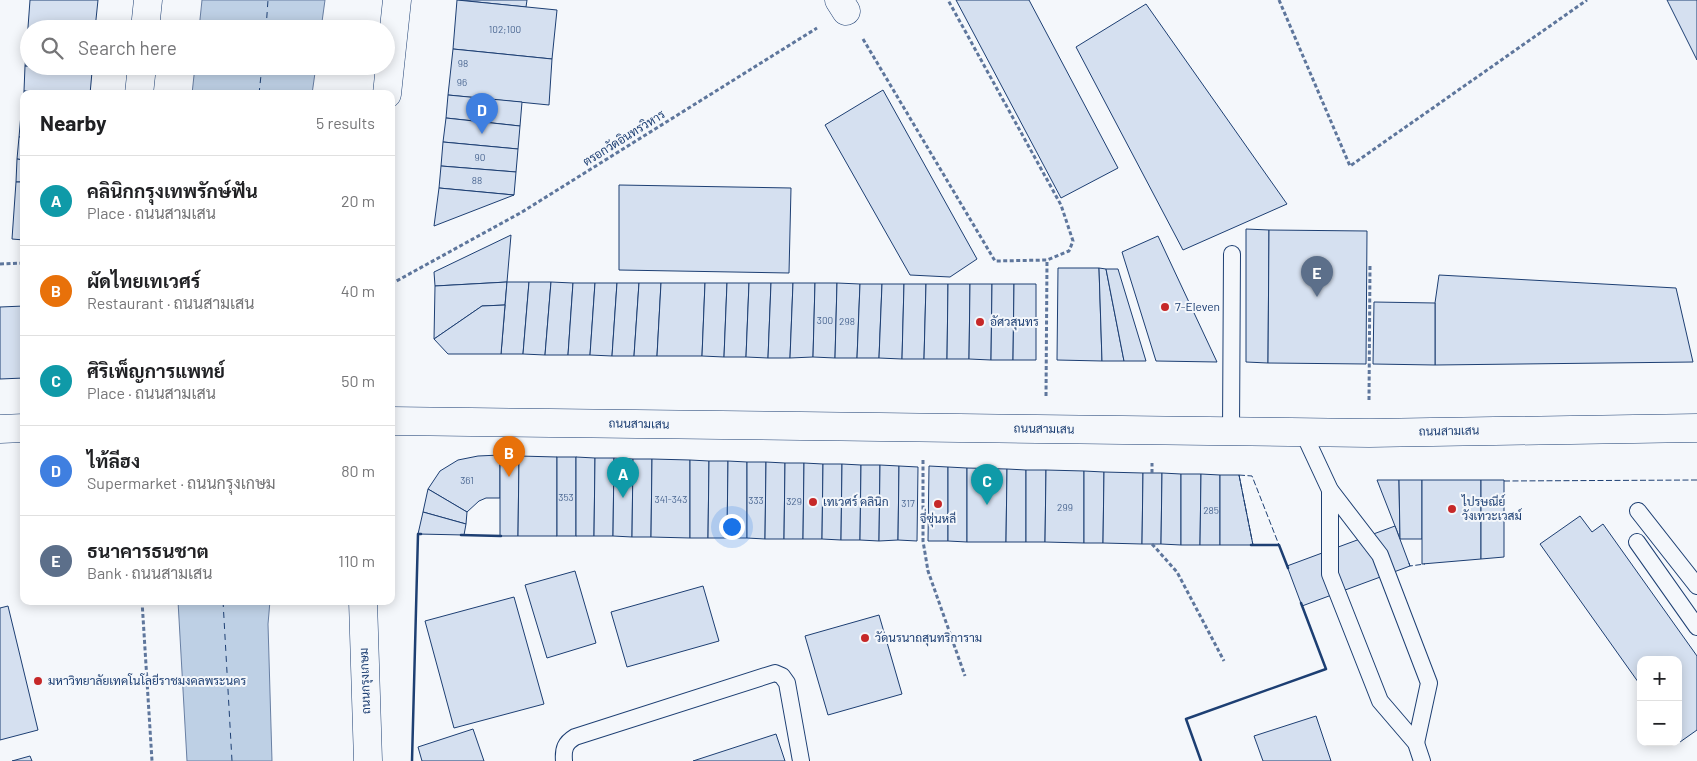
<!DOCTYPE html>
<html lang="en">
<head>
<meta charset="utf-8">
<style>
  :root { --surface:#fff; --page:#f2f2f2; --text:#202124; --muted:#757577; --line:#e0e0e0; --accent:#db2777 }
  body { margin:0; font-family:Barlow,Sarabun,sans-serif; background:var(--page); color:var(--text) }
  .controls { position:absolute; right:15px; bottom:15px; display:grid; overflow:hidden; border-radius:10px; box-shadow:0 2px 12px #0003 }
  .controls button { width:45px; height:45px; display:grid; place-items:center; padding:0; border:0; border-bottom:1px solid var(--line); background:var(--surface); color:var(--text); font:25px sans-serif }
  .you { position:absolute; left:731px; top:526px; width:18px; height:18px; margin:-12px; border:4px solid #fff; border-radius:50%; background:#1a73e8; box-shadow:0 0 0 8px #1a73e833 }
  .badge { display:grid; place-items:center; width:32px; height:32px; border-radius:50%; background:var(--accent); color:#fff; font-size:16px; font-weight:700 }
  .pin { position:absolute; translate:-50% -41px; filter:drop-shadow(0 1px 2px #0008) }
  .pin::after { content:''; position:absolute; top:26px; width:18px; height:15px; background:inherit; clip-path:polygon(0 0,100% 0,50% 100%) }
  .list { margin:0; padding:0; list-style:none }
  h2 { display:flex; justify-content:space-between; align-items:center; height:65px; margin:0; padding:0 20px; font-size:21px }
  h2 small { font-size:16px; font-weight:400; color:var(--muted) }
  .list li { display:grid; grid-template-columns:32px 1fr auto; gap:15px; align-items:center; box-sizing:border-box; height:90px; padding:0 20px; border-top:1px solid var(--line) }
  .list b { display:block; font-size:19px; white-space:nowrap }
  .list p { margin:0; font-size:16px; white-space:nowrap; color:var(--muted) }
  .list em { font-size:16px; font-style:normal; color:var(--muted) }
  .icon { flex:none; width:28px; height:28px; fill:none; stroke:currentColor; stroke-width:2; stroke-linecap:round; stroke-linejoin:round }
  .map { position:relative; flex:none; width:1697px; height:761px; overflow:hidden }
  .search { position:absolute; background:var(--surface); box-shadow:0 2px 12px #0003; left:20px; top:20px; width:375px; height:55px; display:flex; align-items:center; gap:12px; box-sizing:border-box; padding:0 18px; border-radius:28px; color:var(--muted); font-size:19px }
  .panel { position:absolute; background:var(--surface); box-shadow:0 2px 12px #0003; left:20px; top:90px; width:375px; height:515px; border-radius:10px }
  .map>svg:first-child { display:block }
  .water { fill:#bed0e5; stroke:#687fa3 }
  .lines { fill:none; stroke-linecap:round; stroke-linejoin:round }
  .ferry { stroke:#1d3f73; stroke-width:1; stroke-dasharray:6 5; stroke-linecap:butt }
  .building { fill:#d5e0f0; stroke:#1d3f73 }
  .service-casing { stroke:#1d3f73; stroke-width:18 }
  .minor-casing { stroke:#1d3f73; stroke-width:29 }
  .tertiary-casing { stroke:#1d3f73; stroke-width:29 }
  .secondary-casing { stroke:#1d3f73; stroke-width:29 }
  .path { stroke:#5e769c; stroke-width:3; stroke-dasharray:4 2.5; stroke-linecap:butt }
  .service { stroke:#f4f7fb; stroke-width:16 }
  .minor { stroke:#f4f7fb; stroke-width:28 }
  .tertiary { stroke:#f4f7fb; stroke-width:28 }
  .secondary { stroke:#f4f7fb; stroke-width:28 }
  .fence { stroke:#1d3f73; stroke-width:1; stroke-dasharray:6 2.5; stroke-linecap:butt }
  .wall { stroke:#1d3f73; stroke-width:2.5 }
  .poi-dot { fill:#c62828; stroke:#f4f7fb; stroke-width:2 }
  .labels { text-anchor:middle; stroke-width:4; stroke-linejoin:round; paint-order:stroke }
  .number-label { font-size:10px; fill:#4b6792 }
  .street-label { font-size:12px; fill:#1d3f73; stroke:#f4f7fb }
  .poi-label { font-size:12px; fill:#1d3f73; stroke:#f4f7fb; text-anchor:start }
</style>
</head>
<body>
<div class="map">
<svg width="1697" height="761" viewBox="0 0 1697 761">
  <rect width="100%" height="100%" fill="#f4f7fb"/>
  <g class="water">
    <path d="M 202,0 L 325,0 L 321,29 L 199,29 Z"/>
    <path d="M 195,66 L 316,66 L 312,94 L 192,94 Z"/>
    <path d="M 178,601 L 270,601 L 268,624 L 272,761 L 187,761 Z"/>
  </g>
  <g class="lines">
    <g class="ferry">
      <path d="M 266,29 L 268,0"/>
      <path d="M 259,94 L 262,66"/>
      <path d="M 223,601 L 232,761"/>
    </g>
  </g>
  <g class="building">
    <path d="M 30,0 L 98,0 L 95,29 L 29,29 L 29,41 L 27,41 Z"/>
    <path d="M 457,0 L 527,0 L 526,7 Z"/>
    <path d="M 457,0 L 557,10 L 552,59 L 453,49 Z"/>
    <path d="M 956,0 L 1029,0 L 1118,168 L 1061,198 Z"/>
    <path d="M 1667,0 L 1697,0 L 1697,60 Z"/>
    <path d="M 1146,4 L 1287,204 L 1183,250 L 1076,47 Z"/>
    <path d="M 27,41 L 29,41 L 29,66 L 25,66 Z"/>
    <path d="M 453,49 L 552,59 L 549,105 L 448,95 Z"/>
    <path d="M 25,66 L 92,72 L 90,94 L 55,94 L 24,91 Z"/>
    <path d="M 29,66 L 92,66 L 92,72 Z"/>
    <path d="M 883,90 L 977,259 L 950,277 L 910,275 L 825,125 Z"/>
    <path d="M 24,91 L 55,94 L 24,94 L 24,115 L 21,114 Z"/>
    <path d="M 448,95 L 522,102 L 520,126 L 446,118 Z"/>
    <path d="M 21,114 L 24,115 L 24,137 L 19,137 Z"/>
    <path d="M 446,118 L 520,126 L 518,149 L 443,142 Z"/>
    <path d="M 19,137 L 24,137 L 24,160 L 17,159 Z"/>
    <path d="M 443,142 L 518,149 L 516,172 L 441,166 Z"/>
    <path d="M 17,159 L 24,160 L 24,182 L 16,182 Z"/>
    <path d="M 441,166 L 516,172 L 514,195 L 439,188 Z"/>
    <path d="M 16,182 L 24,182 L 24,240 L 12,239 Z"/>
    <path d="M 619,185 L 791,188 L 789,273 L 619,270 Z"/>
    <path d="M 439,188 L 514,195 L 434,226 Z"/>
    <path d="M 1246,229 L 1269,230 L 1268,363 L 1246,362 Z"/>
    <path d="M 1269,230 L 1367,231 L 1366,364 L 1268,363 Z"/>
    <path d="M 511,235 L 507,282 L 435,286 L 434,272 Z"/>
    <path d="M 1158,236 L 1217,362 L 1156,361 L 1122,252 Z"/>
    <path d="M 1058,268 L 1099,268 L 1102,361 L 1057,360 Z"/>
    <path d="M 1099,268 L 1106,269 L 1124,361 L 1102,361 Z"/>
    <path d="M 1106,269 L 1118,269 L 1146,361 L 1124,361 Z"/>
    <path d="M 1439,275 L 1676,288 L 1693,362 L 1435,365 L 1435,303 Z"/>
    <path d="M 507,282 L 505,305 L 482,306 L 434,339 L 435,286 Z"/>
    <path d="M 507,282 L 529,282 L 523,354 L 501,354 Z"/>
    <path d="M 529,282 L 551,282 L 545,355 L 523,354 Z"/>
    <path d="M 551,282 L 573,283 L 568,355 L 545,355 Z"/>
    <path d="M 573,283 L 595,283 L 590,355 L 568,355 Z"/>
    <path d="M 595,283 L 617,283 L 612,356 L 590,355 Z"/>
    <path d="M 617,283 L 639,283 L 634,356 L 612,356 Z"/>
    <path d="M 639,283 L 661,283 L 657,356 L 634,356 Z"/>
    <path d="M 661,283 L 705,283 L 702,356 L 657,356 Z"/>
    <path d="M 705,283 L 727,283 L 724,357 L 702,356 Z"/>
    <path d="M 727,283 L 749,283 L 746,357 L 724,357 Z"/>
    <path d="M 749,283 L 771,283 L 768,358 L 746,357 Z"/>
    <path d="M 771,283 L 793,283 L 790,358 L 768,358 Z"/>
    <path d="M 793,283 L 815,283 L 813,357 L 790,358 Z"/>
    <path d="M 815,283 L 837,283 L 835,358 L 813,357 Z"/>
    <path d="M 837,283 L 860,284 L 857,358 L 835,358 Z"/>
    <path d="M 860,284 L 882,284 L 879,358 L 857,358 Z"/>
    <path d="M 882,284 L 904,284 L 902,359 L 879,358 Z"/>
    <path d="M 904,284 L 926,284 L 924,359 L 902,359 Z"/>
    <path d="M 926,284 L 948,284 L 947,359 L 924,359 Z"/>
    <path d="M 948,284 L 970,284 L 969,359 L 947,359 Z"/>
    <path d="M 970,284 L 992,284 L 991,360 L 969,359 Z"/>
    <path d="M 992,284 L 1014,284 L 1013,360 L 991,360 Z"/>
    <path d="M 1014,284 L 1036,284 L 1036,360 L 1013,360 Z"/>
    <path d="M 1374,302 L 1435,303 L 1435,365 L 1373,364 Z"/>
    <path d="M 505,305 L 501,354 L 448,354 L 434,339 L 482,306 Z"/>
    <path d="M 24,306 L 24,378 L 0,379 L 0,307 Z"/>
    <path d="M 500,455 L 500,498 L 486,498 L 479,501 L 467,512 L 428,489 L 440,471 L 458,460 L 478,456 Z"/>
    <path d="M 500,455 L 519,456 L 518,536 L 500,536 Z"/>
    <path d="M 519,456 L 557,457 L 557,536 L 518,536 Z"/>
    <rect x="557" y="457" width="19" height="79"/>
    <path d="M 576,457 L 595,458 L 594,536 L 576,536 Z"/>
    <path d="M 595,458 L 614,458 L 613,536 L 594,536 Z"/>
    <path d="M 614,458 L 633,459 L 632,537 L 613,536 Z"/>
    <path d="M 633,459 L 652,459 L 651,537 L 632,537 Z"/>
    <path d="M 652,459 L 690,460 L 690,538 L 651,537 Z"/>
    <path d="M 690,460 L 709,461 L 708,538 L 690,538 Z"/>
    <path d="M 709,461 L 728,461 L 727,538 L 708,538 Z"/>
    <path d="M 728,461 L 747,462 L 747,538 L 727,538 Z"/>
    <path d="M 747,462 L 766,462 L 765,539 L 747,538 Z"/>
    <path d="M 766,462 L 785,463 L 784,539 L 765,539 Z"/>
    <path d="M 785,463 L 804,463 L 803,539 L 784,539 Z"/>
    <path d="M 804,463 L 823,464 L 822,539 L 803,539 Z"/>
    <path d="M 823,464 L 842,464 L 841,540 L 822,539 Z"/>
    <path d="M 842,464 L 861,465 L 860,540 L 841,540 Z"/>
    <path d="M 861,465 L 880,465 L 879,541 L 860,540 Z"/>
    <path d="M 880,465 L 899,466 L 898,540 L 879,541 Z"/>
    <path d="M 899,466 L 918,467 L 917,541 L 898,540 Z"/>
    <path d="M 929,466 L 948,467 L 948,541 L 928,541 Z"/>
    <path d="M 948,467 L 967,468 L 967,542 L 948,541 Z"/>
    <path d="M 967,468 L 1007,469 L 1006,542 L 967,542 Z"/>
    <path d="M 1007,469 L 1026,470 L 1026,542 L 1006,542 Z"/>
    <path d="M 1026,470 L 1046,470 L 1045,542 L 1026,542 Z"/>
    <path d="M 1046,470 L 1084,471 L 1084,543 L 1045,542 Z"/>
    <path d="M 1084,471 L 1104,472 L 1103,543 L 1084,543 Z"/>
    <path d="M 1104,472 L 1143,473 L 1142,544 L 1103,543 Z"/>
    <path d="M 1143,473 L 1162,473 L 1161,544 L 1142,544 Z"/>
    <path d="M 1162,473 L 1181,474 L 1181,545 L 1161,544 Z"/>
    <path d="M 1181,474 L 1201,474 L 1200,545 L 1181,545 Z"/>
    <path d="M 1201,474 L 1220,475 L 1220,545 L 1200,545 Z"/>
    <path d="M 1220,475 L 1239,475 L 1253,545 L 1220,545 Z"/>
    <path d="M 1377,480 L 1399,480 L 1400,539 L 1395,526 Z"/>
    <path d="M 1399,480 L 1422,480 L 1422,539 L 1400,539 Z"/>
    <path d="M 1422,480 L 1481,480 L 1481,559 L 1422,564 Z"/>
    <path d="M 1481,480 L 1504,480 L 1504,557 L 1481,559 Z"/>
    <path d="M 428,489 L 467,512 L 466,524 L 423,512 Z"/>
    <path d="M 423,512 L 466,524 L 464,535 L 418,534 Z"/>
    <path d="M 1580,516 L 1592,532 L 1603,524 L 1697,656 L 1697,730 L 1680,742 L 1678,739 L 1678,660 L 1641,660 L 1641,686 L 1540,544 Z"/>
    <path d="M 1395,526 L 1410,566 L 1302,606 L 1287,566 Z"/>
    <path d="M 575,571 L 596,643 L 547,658 L 525,585 Z"/>
    <path d="M 703,586 L 719,641 L 627,667 L 611,612 Z"/>
    <path d="M 514,597 L 544,704 L 454,728 L 425,621 Z"/>
    <path d="M 8,606 L 38,730 L 0,740 L 0,608 Z"/>
    <path d="M 879,615 L 902,694 L 828,715 L 805,636 Z"/>
    <path d="M 1316,716 L 1331,761 L 1263,761 L 1254,736 Z"/>
    <path d="M 473,729 L 484,761 L 422,761 L 418,747 Z"/>
    <path d="M 776,734 L 785,761 L 693,761 Z"/>
    <path d="M 30,756 L 32,761 L 12,761 Z"/>
  </g>
  <g class="lines">
    <g class="service-casing">
      <g id="service">
        <path d="M 1231,431 L 1232,254"/>
        <path d="M 1303,432 L 1330,490 L 1380,555 L 1429,683 L 1416,743"/>
        <path d="M 1330,490 L 1330,574 L 1380,701 L 1416,743 L 1422,761"/>
        <path d="M 1638,511 L 1697,586"/>
        <path d="M 1637,542 L 1697,627"/>
        <path d="M 564,761 C 563,749 565,743 575,737 L 775,673 L 782,676 L 787,683 L 801,761"/>
      </g>
    </g>
    <g class="minor-casing">
      <g id="minor">
        <path d="M 839,0 L 846,11"/>
        <path d="M 363,601 L 368,761"/>
      </g>
    </g>
    <g class="tertiary-casing">
      <g id="tertiary">
        <path d="M 145,29 L 148,0"/>
        <path d="M 139,94 L 142,66"/>
      </g>
    </g>
    <g class="secondary-casing">
      <g id="secondary">
        <path d="M 387,94 L 397,0"/>
        <path d="M 391,421 L 1369,433 L 1697,428"/>
        <path d="M 0,429 L 24,428"/>
      </g>
    </g>
    <g class="path">
      <path d="M 1279,0 L 1350,166 L 1587,0"/>
      <path d="M 863,39 L 995,261 L 1047,260 L 1069,251 L 1073,241 L 1061,205 L 948,0"/>
      <path d="M 0,264 L 24,263"/>
      <path d="M 391,284 L 522,212 L 817,28"/>
      <path d="M 1046,396 L 1047,260"/>
      <path d="M 1369,400 L 1370,265"/>
      <path d="M 923,460 L 923,541 L 928,571 L 965,676"/>
      <path d="M 1152,473 L 1152,463"/>
      <path d="M 1152,544 L 1177,572 L 1224,661"/>
      <path d="M 142,601 L 152,761"/>
    </g>
    <use href="#service" class="service"/>
    <use href="#minor" class="minor"/>
    <use href="#tertiary" class="tertiary"/>
    <use href="#secondary" class="secondary"/>
    <g class="fence">
      <path d="M 1239,475 L 1252,476 L 1279,545 L 1253,545 Z"/>
      <path d="M 1504,481 L 1697,480"/>
      <path d="M 1409,563 L 1410,566 L 1425,564"/>
      <path d="M 1201,761 L 1186,719 L 1326,669 L 1301,603"/>
    </g>
    <g class="wall">
      <path d="M 461,535 L 501,536"/>
      <path d="M 1251,545 L 1279,545 L 1288,568"/>
      <path d="M 412,761 L 418,534 L 421,534"/>
      <path d="M 1201,761 L 1186,719 L 1326,669 L 1301,603"/>
    </g>
  </g>
  <g class="poi-dot">
    <circle cx="1165" cy="307" r="5"/>
    <circle cx="980" cy="322" r="5"/>
    <circle cx="813" cy="502" r="5"/>
    <circle cx="938" cy="504" r="5"/>
    <circle cx="1452" cy="509" r="5"/>
    <circle cx="865" cy="638" r="5"/>
    <circle cx="38" cy="681" r="5"/>
  </g>
  <g class="labels">
    <g class="number-label">
      <text x="505" y="33">102;100</text>
      <text x="463" y="67">98</text>
      <text x="462" y="86">96</text>
      <text x="480" y="161">90</text>
      <text x="477" y="184">88</text>
      <text x="825" y="324">300</text>
      <text x="847" y="325">298</text>
      <text x="467" y="484">361</text>
      <text x="566" y="501">353</text>
      <text x="671" y="503">341-343</text>
      <text x="756" y="504">333</text>
      <text x="794" y="505">329</text>
      <text x="908" y="507">317</text>
      <text x="1065" y="511">299</text>
      <text x="1211" y="514">285</text>
    </g>
    <g class="street-label">
      <text transform="translate(624 138) rotate(-32)" y="4">ตรอกวัดอินทรวิหาร</text>
      <text transform="translate(639 424) rotate(1)" y="4">ถนนสามเสน</text>
      <text transform="translate(1044 429) rotate(1)" y="4">ถนนสามเสน</text>
      <text transform="translate(1449 431) rotate(-1)" y="4">ถนนสามเสน</text>
      <text transform="translate(365 681) rotate(-92)" y="4">ถนนกรุงเกษม</text>
    </g>
    <g class="poi-label">
      <text x="1175" y="311">7-Eleven</text>
      <text x="990" y="326">อัศวสุนทร</text>
      <text x="823" y="506">เทเวศร์ คลินิก</text>
      <text x="1462" y="506">ไปรษณีย์<tspan x="1462" dy="14">วังเทวะเวสม์</tspan></text>
      <text x="938" y="523" text-anchor="middle">จี่ซุ่นหลี</text>
      <text x="875" y="642">วัดนรนาถสุนทริการาม</text>
      <text x="48" y="685">มหาวิทยาลัยเทคโนโลยีราชมงคลพระนคร</text>
    </g>
  </g>
</svg>
<div class="controls">
<button>+</button>
<button>−</button>
</div>
<div class="you"></div>
<div class="pin badge" style="left:623px;top:498px;background:#0f9aa8">A</div>
<div class="pin badge" style="left:509px;top:477px;background:#e8710a">B</div>
<div class="pin badge" style="left:987px;top:505px;background:#0f9aa8">C</div>
<div class="pin badge" style="left:482px;top:134px;background:#3f7fe0">D</div>
<div class="pin badge" style="left:1317px;top:297px;background:#5c6f8a">E</div>
<div class="search"><svg class="icon" aria-label="search" viewBox="0 0 24 24"><circle cx="10" cy="10" r="6"/><path d="M15 15l6 6"/></svg>Search here</div>
<section class="panel">
<h2>Nearby<small>5 results</small></h2>
<ul class="list">
<li><span class="badge" style="background:#0f9aa8">A</span><div><b>คลินิกกรุงเทพรักษ์ฟัน</b><p>Place · ถนนสามเสน</p></div><em>20 m</em></li>
<li><span class="badge" style="background:#e8710a">B</span><div><b>ผัดไทยเทเวศร์</b><p>Restaurant · ถนนสามเสน</p></div><em>40 m</em></li>
<li><span class="badge" style="background:#0f9aa8">C</span><div><b>ศิริเพ็ญการแพทย์</b><p>Place · ถนนสามเสน</p></div><em>50 m</em></li>
<li><span class="badge" style="background:#3f7fe0">D</span><div><b>ไท้ลีฮง</b><p>Supermarket · ถนนกรุงเกษม</p></div><em>80 m</em></li>
<li><span class="badge" style="background:#5c6f8a">E</span><div><b>ธนาคารธนชาต</b><p>Bank · ถนนสามเสน</p></div><em>110 m</em></li>
</ul>
</section>
</div>
</body>
</html>
